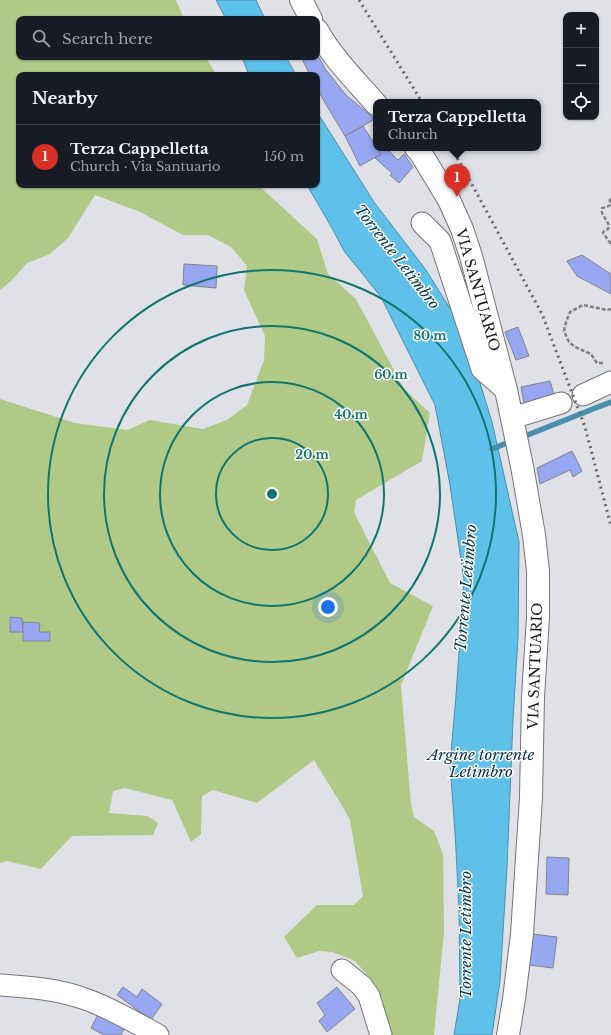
<!DOCTYPE html>
<html lang="en">
<head>
<meta charset="utf-8">
<style>
  :root { --surface:#171b24; --page:#20242c; --text:#f1f3f6; --muted:#9ea1a6; --line:#363941; --accent:#d93025 }
  body { margin:0; font-family:"Libre Baskerville",serif; background:var(--page); color:var(--text) }
  .controls { position:absolute; right:12px; top:12px; display:grid; overflow:hidden; border-radius:8px; box-shadow:0 1px 3px #0004 }
  .controls button { width:36px; height:36px; display:grid; place-items:center; padding:0; border:0; border-bottom:1px solid var(--line); background:var(--surface); color:var(--text); font:20px sans-serif }
  .you { position:absolute; left:328px; top:607px; width:14px; height:14px; margin:-10px; border:3px solid #fff; border-radius:50%; background:#1a73e8; box-shadow:0 0 0 6px #1a73e833 }
  .badge { display:grid; place-items:center; width:26px; height:26px; border-radius:50%; background:var(--accent); color:#fff; font-size:13px; font-weight:700 }
  .pin { position:absolute; translate:-50% -33px; filter:drop-shadow(0 1px 2px #0008) }
  .pin::after { content:''; position:absolute; top:21px; width:14px; height:12px; background:inherit; clip-path:polygon(0 0,100% 0,50% 100%) }
  .popup { position:absolute; left:373px; top:99px; width:168px; height:52px; box-sizing:border-box; display:grid; place-content:center; border-radius:8px; background:var(--surface); filter:drop-shadow(0 1px 3px #0005); font-size:13px; white-space:nowrap; color:var(--muted) }
  .popup b { font-size:15px; color:var(--text) }
  .popup::after { content:''; position:absolute; left:50%; top:100%; margin-left:-8px; border:8px solid transparent; border-top-color:var(--surface) }
  .list { margin:0; padding:0; list-style:none }
  h2 { display:flex; justify-content:space-between; align-items:center; height:52px; margin:0; padding:0 16px; font-size:17px }
  h2 small { font-size:13px; font-weight:400; color:var(--muted) }
  .list li { display:grid; grid-template-columns:26px 1fr auto; gap:12px; align-items:center; box-sizing:border-box; height:64px; padding:0 16px; border-top:1px solid var(--line) }
  .list b { display:block; font-size:15px; white-space:nowrap }
  .list p { margin:0; font-size:13px; white-space:nowrap; color:var(--muted) }
  .list em { font-size:13px; font-style:normal; color:var(--muted) }
  .icon { flex:none; width:22px; height:22px; fill:none; stroke:currentColor; stroke-width:2; stroke-linecap:round; stroke-linejoin:round }
  .map { position:relative; flex:none; width:611px; height:1035px; overflow:hidden }
  .search { position:absolute; background:var(--surface); box-shadow:0 1px 3px #0004; left:16px; top:16px; width:304px; height:44px; display:flex; align-items:center; gap:10px; box-sizing:border-box; padding:0 14px; border-radius:8px; color:var(--muted); font-size:15px }
  .panel { position:absolute; background:var(--surface); box-shadow:0 1px 3px #0004; left:16px; top:72px; width:304px; height:116px; border-radius:8px }
  .map>svg:first-child { display:block }
  .green { fill:#b1c987 }
  .water { fill:#5fc1ea; stroke:#4a8fac }
  .lines { fill:none; stroke-linecap:round; stroke-linejoin:round }
  .stream { stroke:#4a8fac; stroke-width:5.5 }
  .building { fill:#98a7f2; stroke:#83848a }
  .minor-casing { stroke:#74757b; stroke-width:23 }
  .major-casing { stroke:#74757b; stroke-width:24 }
  .path { stroke:#7f8084; stroke-width:2.5; stroke-dasharray:4 2; stroke-linecap:butt }
  .minor { stroke:#fff; stroke-width:21 }
  .major { stroke:#fff; stroke-width:22 }
  .rail { stroke:#66676b; stroke-width:3; stroke-dasharray:2 4; stroke-linecap:butt }
  .ring { fill:none; stroke:#0f766e; stroke-width:2 }
  .labels { text-anchor:middle; stroke-width:3; stroke-linejoin:round; paint-order:stroke }
  .street-label { font-size:14px; fill:#191a1c; stroke:#fff }
  .water-label { font-size:15px; font-style:italic; fill:#053445; stroke:#fff }
  .centre { fill:#0f766e; stroke:#fff; stroke-width:2 }
  .ring-label { font-size:12px; text-anchor:middle; font-weight:bold; fill:#0f766e; stroke:#fff; stroke-width:3; stroke-linejoin:round; paint-order:stroke }
</style>
</head>
<body>
<div class="map">
<svg width="611" height="1035" viewBox="0 0 611 1035">
  <rect width="100%" height="100%" fill="#dfe1e7"/>
  <path class="green" d="M 0,0 L 176,0 L 184,19 L 19,19 L 19,57 L 205,57 L 217,75 L 19,75 L 19,185 L 258,185 L 317,239 L 328,274 L 356,299 L 404,389 L 430,413 L 422,461 L 356,500 L 354,512 L 390,583 L 433,606 L 401,685 L 411,804 L 414,817 L 434,831 L 443,854 L 444,932 L 434,1035 L 387,1035 L 384,1021 L 371,979 L 355,961 L 332,952 L 319,951 L 297,958 L 284,937 L 317,905 L 354,905 L 363,896 L 350,820 L 344,809 L 314,760 L 257,803 L 213,790 L 202,796 L 201,834 L 191,842 L 172,800 L 125,788 L 113,791 L 109,813 L 148,816 L 158,823 L 153,835 L 72,836 L 41,869 L 7,861 L 0,863 L 0,399 L 75,423 L 127,430 L 150,420 L 203,429 L 227,420 L 247,405 L 264,360 L 265,336 L 244,290 L 247,266 L 231,247 L 208,235 L 183,235 L 140,212 L 95,195 L 68,238 L 50,254 L 27,263 L 11,281 L 0,290 Z"/>
  <g class="water">
    <path d="M 216,0 L 256,0 L 265,19 L 226,19 Z"/>
    <path d="M 242,57 L 286,57 L 296,75 L 249,75 Z"/>
    <path d="M 317,112 L 374,202 L 426,270 L 464,331 L 492,422 L 519,542 L 518,637 L 513,720 L 507,867 L 500,981 L 492,1035 L 454,1035 L 460,999 L 459,907 L 455,832 L 450,764 L 456,696 L 464,580 L 450,485 L 435,405 L 381,297 L 344,251 L 332,228 L 307,185 L 317,185 Z"/>
  </g>
  <g class="lines">
    <g class="stream">
      <path d="M 520,438 L 598,407 L 611,402"/>
      <path d="M 492,449 L 512,441"/>
    </g>
  </g>
  <g class="building">
    <path d="M 317,54 L 326,70 L 346,95 L 375,119 L 345,136 L 324,101 L 317,88 L 317,75 L 310,75 L 301,57 L 317,57 Z"/>
    <path d="M 363,126 L 381,154 L 360,166 L 345,136 Z"/>
    <path d="M 379,148 L 386,148 L 398,160 L 404,154 L 413,167 L 399,183 L 390,175 L 392,173 L 375,158 L 381,154 L 377,149 Z"/>
    <path d="M 582,255 L 611,274 L 611,294 L 577,276 L 567,261 Z"/>
    <path d="M 184,264 L 217,266 L 216,288 L 183,285 Z"/>
    <path d="M 518,327 L 529,356 L 516,360 L 505,332 Z"/>
    <path d="M 550,381 L 556,401 L 525,409 L 521,387 Z"/>
    <path d="M 572,451 L 582,471 L 573,477 L 570,470 L 540,484 L 537,468 Z"/>
    <path d="M 10,617 L 22,618 L 23,632 L 10,632 Z"/>
    <path d="M 23,622 L 40,623 L 39,632 L 50,632 L 50,641 L 23,641 Z"/>
    <path d="M 547,857 L 569,858 L 568,895 L 546,894 Z"/>
    <path d="M 533,934 L 557,937 L 553,968 L 529,965 Z"/>
    <path d="M 123,987 L 137,997 L 142,989 L 162,1004 L 151,1020 L 117,995 Z"/>
    <path d="M 337,987 L 355,1009 L 327,1032 L 319,1021 L 325,1015 L 317,1003 Z"/>
    <path d="M 98,1014 L 124,1029 L 121,1035 L 104,1035 L 91,1028 Z"/>
  </g>
  <g class="lines">
    <g class="minor-casing">
      <g id="minor">
        <path d="M 422,223 L 440,241 L 482,369 L 506,390"/>
        <path d="M 583,395 L 611,382"/>
        <path d="M 512,418 L 561,403"/>
        <path d="M 342,970 L 362,986 L 369,996 L 381,1035"/>
        <path d="M 0,985 C 29,987 58,989 85,999 C 111,1008 134,1022 158,1035"/>
      </g>
    </g>
    <g class="major-casing">
      <g id="major">
        <path d="M 301,0 L 311,19"/>
        <path d="M 317,30 C 332,57 355,80 376,104"/>
        <path d="M 416,148 L 420,152 L 449,200 L 462,229 L 471,256 L 506,390 L 522,466 L 534,535 L 538,571 L 538,617 L 533,697 L 531,797 L 522,934 L 514,999 L 508,1035"/>
      </g>
    </g>
    <g class="path">
      <path d="M 611,199 L 610,200 L 610,205 L 607,207 L 602,208 L 602,213 L 609,225 L 608,229 L 604,231 L 603,233 L 611,244"/>
      <path d="M 603,363 L 597,363 L 591,354 L 575,347 L 569,342 L 564,331 L 566,322 L 570,312 L 583,305 L 607,310 L 611,309"/>
    </g>
    <use href="#minor" class="minor"/>
    <use href="#major" class="major"/>
    <g class="rail">
      <path d="M 359,0 L 422,102"/>
      <path d="M 451,148 L 462,166 L 542,314 L 585,427 L 611,526"/>
    </g>
  </g>
  <g class="ring">
    <circle cx="272" cy="494" r="56"/>
    <circle cx="272" cy="494" r="112"/>
    <circle cx="272" cy="494" r="168"/>
    <circle cx="272" cy="494" r="224"/>
  </g>
  <g class="labels">
    <g class="street-label">
      <text transform="translate(478 290) rotate(74)" y="5">VIA SANTUARIO</text>
      <text transform="translate(535 666) rotate(-88)" y="5">VIA SANTUARIO</text>
    </g>
    <g class="water-label">
      <text transform="translate(397 257) rotate(52)" y="5">Torrente Letimbro</text>
      <text transform="translate(466 588) rotate(-85)" y="5">Torrente Letimbro</text>
      <text x="481" y="760">Argine torrente<tspan x="481" dy="17">Letimbro</tspan></text>
      <text transform="translate(466 935) rotate(-90)" y="5">Torrente Letimbro</text>
    </g>
  </g>
  <circle cx="272" cy="494" r="6" class="centre"/>
  <g class="ring-label">
    <text x="430" y="340">80 m</text>
    <text x="391" y="379">60 m</text>
    <text x="351" y="419">40 m</text>
    <text x="312" y="459">20 m</text>
  </g>
</svg>
<div class="controls">
<button>+</button>
<button>−</button>
<button><svg class="icon" aria-label="locate" viewBox="0 0 24 24"><circle cx="12" cy="12" r="6"/><path d="M12 2v4M12 18v4M2 12h4M18 12h4"/></svg></button>
</div>
<div class="you"></div>
<div class="pin badge" style="left:457px;top:197px">1</div>
<div class="popup"><b>Terza Cappelletta</b>Church</div>
<div class="search"><svg class="icon" aria-label="search" viewBox="0 0 24 24"><circle cx="10" cy="10" r="6"/><path d="M15 15l6 6"/></svg>Search here</div>
<section class="panel">
<h2>Nearby<small></small></h2>
<ul class="list">
<li><span class="badge">1</span><div><b>Terza Cappelletta</b><p>Church · Via Santuario</p></div><em>150 m</em></li>
</ul>
</section>
</div>
</body>
</html>
